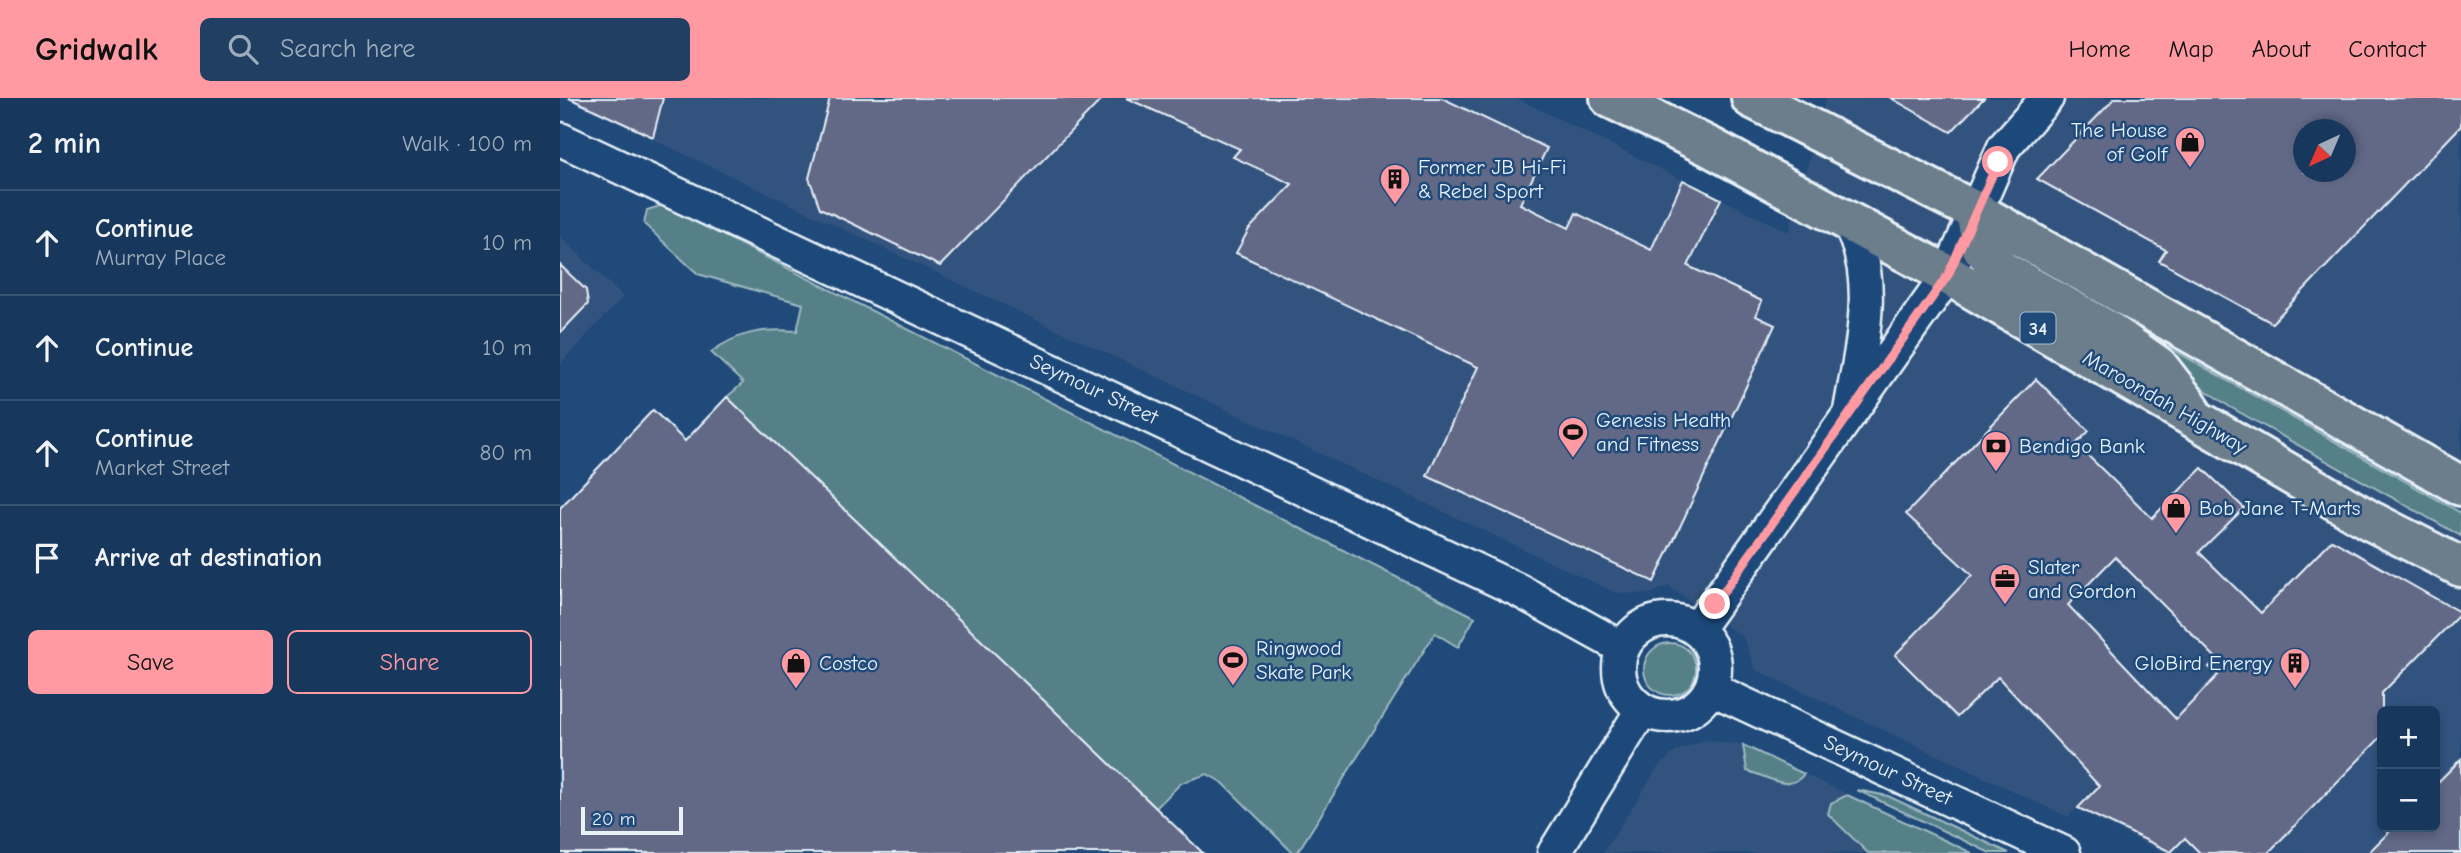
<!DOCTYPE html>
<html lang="en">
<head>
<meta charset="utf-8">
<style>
  :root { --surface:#17385c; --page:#203f62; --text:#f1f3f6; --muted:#9eacbb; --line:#365272; --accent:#ff9aa2 }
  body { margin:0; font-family:"Comic Neue",sans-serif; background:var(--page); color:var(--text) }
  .controls { position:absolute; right:21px; bottom:21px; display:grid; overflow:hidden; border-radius:10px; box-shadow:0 4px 10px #0003 }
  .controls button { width:63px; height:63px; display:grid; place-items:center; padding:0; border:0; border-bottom:2px solid var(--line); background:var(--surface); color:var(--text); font:35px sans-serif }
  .compass { position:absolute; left:1733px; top:21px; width:63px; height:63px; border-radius:50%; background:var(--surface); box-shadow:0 4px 10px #0003; rotate:224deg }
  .scale { position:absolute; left:21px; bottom:18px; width:102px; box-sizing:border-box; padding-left:7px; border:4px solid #e8f1f8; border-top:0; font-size:19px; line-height:24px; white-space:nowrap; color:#e8f1f8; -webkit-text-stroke:5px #1f4a7a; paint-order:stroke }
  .stop { position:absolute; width:21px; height:21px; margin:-16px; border:5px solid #ff9aa2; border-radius:50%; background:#fff }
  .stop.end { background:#ff9aa2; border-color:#fff; box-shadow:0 2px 7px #0008 }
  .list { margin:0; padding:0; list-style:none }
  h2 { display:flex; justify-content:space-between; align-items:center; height:91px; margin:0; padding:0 28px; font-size:30px }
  h2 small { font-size:23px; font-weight:400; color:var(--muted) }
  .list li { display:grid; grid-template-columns:46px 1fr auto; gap:21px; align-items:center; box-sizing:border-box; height:105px; padding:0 28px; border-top:2px solid var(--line) }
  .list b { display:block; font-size:26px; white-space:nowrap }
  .list p { margin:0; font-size:23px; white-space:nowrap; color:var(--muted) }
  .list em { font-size:23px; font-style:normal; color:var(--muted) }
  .actions { display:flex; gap:14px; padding:21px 28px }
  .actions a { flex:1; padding:16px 0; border:2px solid var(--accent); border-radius:10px; text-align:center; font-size:24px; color:var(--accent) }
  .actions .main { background:var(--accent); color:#111 }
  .icon { flex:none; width:38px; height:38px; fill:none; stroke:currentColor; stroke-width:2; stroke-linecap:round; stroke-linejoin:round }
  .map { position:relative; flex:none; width:1901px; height:755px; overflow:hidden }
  header { display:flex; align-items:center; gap:42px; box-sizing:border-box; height:98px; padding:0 35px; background:var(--accent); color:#111 }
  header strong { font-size:33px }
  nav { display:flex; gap:38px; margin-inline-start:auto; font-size:24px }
  .search { width:490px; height:63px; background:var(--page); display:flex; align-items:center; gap:18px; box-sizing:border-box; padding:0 24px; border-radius:10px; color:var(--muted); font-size:26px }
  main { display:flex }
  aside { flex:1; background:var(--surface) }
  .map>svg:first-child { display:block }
  .built { fill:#33537e; fill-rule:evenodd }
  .green { fill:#558088; stroke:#9eb8c0; stroke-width:2 }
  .building { fill:#626987; stroke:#e8f1f8; stroke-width:2; fill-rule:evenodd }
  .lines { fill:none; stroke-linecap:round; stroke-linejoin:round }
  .minor-casing { stroke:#e8f1f8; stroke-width:37 }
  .trunk-casing { stroke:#e8f1f8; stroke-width:44 }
  .minor { stroke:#1f4a7a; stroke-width:32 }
  .trunk { stroke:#6c7d8b; stroke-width:38 }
  .route { stroke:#ff9aa2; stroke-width:9 }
  .labels { text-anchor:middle; stroke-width:5; stroke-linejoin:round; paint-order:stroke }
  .shield { fill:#1f4a7a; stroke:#acbfd2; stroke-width:2 }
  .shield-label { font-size:19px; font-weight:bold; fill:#e8f1f8 }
  .poi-label { font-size:21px; fill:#e8f1f8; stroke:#1f4a7a; text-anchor:start }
  .street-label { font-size:21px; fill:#e8f1f8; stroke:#1f4a7a }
</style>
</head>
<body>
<header>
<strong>Gridwalk</strong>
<div class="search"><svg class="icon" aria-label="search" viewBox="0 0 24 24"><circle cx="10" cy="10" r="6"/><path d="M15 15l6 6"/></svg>Search here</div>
<nav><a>Home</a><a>Map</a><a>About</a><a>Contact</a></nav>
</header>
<main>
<aside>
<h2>2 min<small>Walk · 100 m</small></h2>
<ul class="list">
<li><svg class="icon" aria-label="ahead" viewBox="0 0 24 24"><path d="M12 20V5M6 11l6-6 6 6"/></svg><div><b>Continue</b><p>Murray Place</p></div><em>10 m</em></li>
<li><svg class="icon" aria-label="ahead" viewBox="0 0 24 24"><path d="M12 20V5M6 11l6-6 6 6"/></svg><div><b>Continue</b></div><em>10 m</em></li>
<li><svg class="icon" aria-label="ahead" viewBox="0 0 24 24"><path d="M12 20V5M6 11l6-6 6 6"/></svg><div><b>Continue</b><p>Market Street</p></div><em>80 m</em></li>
<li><svg class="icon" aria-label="arrive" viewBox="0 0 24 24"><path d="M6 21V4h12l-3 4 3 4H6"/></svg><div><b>Arrive at destination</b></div></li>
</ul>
<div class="actions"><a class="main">Save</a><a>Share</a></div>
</aside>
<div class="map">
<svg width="1901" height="755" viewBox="0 0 1901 755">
  <rect width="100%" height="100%" fill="#1f4a7a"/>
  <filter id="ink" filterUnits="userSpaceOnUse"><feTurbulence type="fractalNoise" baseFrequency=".0143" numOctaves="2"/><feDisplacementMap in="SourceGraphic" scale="14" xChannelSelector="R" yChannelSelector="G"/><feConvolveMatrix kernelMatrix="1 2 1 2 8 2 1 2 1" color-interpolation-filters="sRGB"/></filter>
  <g filter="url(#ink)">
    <g class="built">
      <path d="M 5,0 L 956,0 L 1229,134 L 1266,0 L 1901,0 L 1901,755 L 1604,755 L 1516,711 L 1508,719 L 1196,572 L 1183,539 L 1108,488 L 1090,496 L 1056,495 ZM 1744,32 L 1786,32 L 1786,74 L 1744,74 ZM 1822,613 L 1875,613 L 1875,729 L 1822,729 Z"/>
      <path d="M 0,138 L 63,199 L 0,266 Z"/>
      <path d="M 1145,642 L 1183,647 L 1412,755 L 1043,755 L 1098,669 L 1115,654 Z"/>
    </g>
    <g class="green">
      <path d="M 103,107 L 915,519 L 898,549 L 875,535 L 737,755 L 733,755 L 663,685 L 647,676 L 621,685 L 596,710 L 167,299 L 183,285 L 151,254 C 179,234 203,230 237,233 L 243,206 L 138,176 L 84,126 L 87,112 Z"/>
      <path d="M 1573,229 L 1901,415 L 1901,438 L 1670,309 L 1568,239 Z"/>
      <circle cx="1110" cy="571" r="26"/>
      <path d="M 1183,647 L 1187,649 L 1244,676 C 1229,696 1206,677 1187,673 Z"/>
      <path d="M 1297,692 L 1328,698 L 1449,755 L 1430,755 Z"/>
      <path d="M 1287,697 L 1412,755 L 1308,755 L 1268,716 L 1271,705 Z"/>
    </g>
    <g class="building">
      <path d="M 9,0 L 103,0 L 93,39 Z"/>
      <path d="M 270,0 L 543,0 L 380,168 L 260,110 L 249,80 Z"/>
      <path d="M 566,0 L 882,0 L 987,50 L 960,106 L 1009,130 L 1016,115 L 1091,152 L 1123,82 L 1161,101 L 1128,168 L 1202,203 L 1196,218 L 1215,227 L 1094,484 L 867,378 L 918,269 L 676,155 L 689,131 L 732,86 L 673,59 L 680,51 Z"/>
      <path d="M 1331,0 L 1424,0 L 1391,34 Z"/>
      <path d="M 1555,0 L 1901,0 L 1901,28 L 1712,225 L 1599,163 L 1606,152 L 1477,81 ZM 1744,32 L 1786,32 L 1786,74 L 1744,74 Z"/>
      <path d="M 0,167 L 26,192 L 28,206 L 0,235 Z"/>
      <path d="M 1476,281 L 1529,333 L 1516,346 L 1592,420 L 1642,370 L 1684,410 L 1639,454 L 1701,515 L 1772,442 L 1901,515 L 1822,595 L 1822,638 L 1708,755 L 1640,755 L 1625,740 L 1611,754 L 1518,710 L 1539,688 L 1438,579 L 1397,619 L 1335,557 L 1412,477 L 1346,416 ZM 1555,459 L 1657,561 L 1649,569 L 1658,577 L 1616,621 L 1508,507 Z"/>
      <path d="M 167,299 L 596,710 L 643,755 L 0,755 L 0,410 L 93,312 L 125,343 Z"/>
      <path d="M 1901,661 L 1901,755 L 1808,755 L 1834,729 L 1875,729 L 1875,687 Z"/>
    </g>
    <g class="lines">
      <g class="minor-casing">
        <g id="minor">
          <path d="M 0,41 L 958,492 L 1063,550"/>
          <path d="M 1288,125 C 1321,180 1300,254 1290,313"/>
          <circle cx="1107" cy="570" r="48"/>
          <path d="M 1137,531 L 1388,177 L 1444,49 L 1487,0"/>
          <path d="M 1152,591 L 1504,755"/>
          <path d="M 994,755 L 1082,612"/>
        </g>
      </g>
      <g class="trunk-casing">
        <g id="trunk">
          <path d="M 1050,0 L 1150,49 L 1388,177 L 1809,422 L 1901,469"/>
          <path d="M 1191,0 L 1415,113 L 1901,388"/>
          <path d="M 1415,113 L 1422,150 L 1441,172 L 1547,232 L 1598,268 L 1629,308"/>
        </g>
      </g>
      <use href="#minor" class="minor"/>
      <use href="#trunk" class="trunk"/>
    </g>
  </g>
  <g class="lines" filter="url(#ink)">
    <path class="route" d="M 1155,506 L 1388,177 L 1438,64"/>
  </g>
  <defs>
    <g id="shop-pin" transform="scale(1.575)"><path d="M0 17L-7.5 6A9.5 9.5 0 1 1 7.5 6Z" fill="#ff9aa2" stroke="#1f4a7a"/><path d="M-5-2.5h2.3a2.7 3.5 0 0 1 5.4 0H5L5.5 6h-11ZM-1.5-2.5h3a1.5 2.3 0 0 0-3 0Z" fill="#111"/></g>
    <g id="building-pin" transform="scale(1.575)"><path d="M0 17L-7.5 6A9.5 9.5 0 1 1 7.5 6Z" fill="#ff9aa2" stroke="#1f4a7a"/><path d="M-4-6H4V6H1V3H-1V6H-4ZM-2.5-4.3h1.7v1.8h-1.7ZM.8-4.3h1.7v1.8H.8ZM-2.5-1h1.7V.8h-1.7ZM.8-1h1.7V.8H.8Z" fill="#111"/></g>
    <g id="stadium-pin" transform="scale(1.575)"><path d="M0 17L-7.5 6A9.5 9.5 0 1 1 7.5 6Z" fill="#ff9aa2" stroke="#1f4a7a"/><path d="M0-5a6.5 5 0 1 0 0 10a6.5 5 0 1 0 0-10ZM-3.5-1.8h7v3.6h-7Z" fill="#111"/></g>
    <g id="bank-pin" transform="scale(1.575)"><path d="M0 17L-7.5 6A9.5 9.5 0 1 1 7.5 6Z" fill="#ff9aa2" stroke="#1f4a7a"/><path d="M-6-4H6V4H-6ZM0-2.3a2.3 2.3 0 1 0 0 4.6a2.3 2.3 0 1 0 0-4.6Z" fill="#111"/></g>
    <g id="office-pin" transform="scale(1.575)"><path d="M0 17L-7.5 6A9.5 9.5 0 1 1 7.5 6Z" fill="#ff9aa2" stroke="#1f4a7a"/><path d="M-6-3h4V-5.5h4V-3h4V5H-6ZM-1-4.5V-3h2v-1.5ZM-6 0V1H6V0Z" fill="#111"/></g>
  </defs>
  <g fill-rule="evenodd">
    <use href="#shop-pin" x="1630" y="44"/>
    <use href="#building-pin" x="835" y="81"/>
    <use href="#stadium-pin" x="1013" y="334"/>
    <use href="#bank-pin" x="1436" y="348"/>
    <use href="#shop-pin" x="1616" y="410"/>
    <use href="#office-pin" x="1445" y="481"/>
    <use href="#stadium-pin" x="673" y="562"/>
    <use href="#shop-pin" x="236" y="565"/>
    <use href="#building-pin" x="1735" y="565"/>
  </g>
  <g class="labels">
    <rect class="shield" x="1460.5" y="214.5" width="35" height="31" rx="5"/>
    <g class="shield-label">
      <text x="1478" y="237">34</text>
    </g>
    <g class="poi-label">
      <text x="1607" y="39" text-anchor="end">The House<tspan x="1607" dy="24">of Golf</tspan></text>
      <text x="858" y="76">Former JB Hi-Fi<tspan x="858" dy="24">&amp; Rebel Sport</tspan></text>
      <text x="1036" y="329">Genesis Health<tspan x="1036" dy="24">and Fitness</tspan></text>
      <text x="1459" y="355">Bendigo Bank</text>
      <text x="1639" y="417">Bob Jane T-Marts</text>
      <text x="1468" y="476">Slater<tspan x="1468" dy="24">and Gordon</tspan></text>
      <text x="696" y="557">Ringwood<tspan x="696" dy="24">Skate Park</tspan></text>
      <text x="259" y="572">Costco</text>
      <text x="1712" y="572" text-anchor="end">GloBird Energy</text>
    </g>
    <g class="street-label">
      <text transform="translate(534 291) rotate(25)" y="7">Seymour Street</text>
      <text transform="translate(1605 304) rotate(30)" y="7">Maroondah Highway</text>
      <text transform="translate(1328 672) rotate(25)" y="7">Seymour Street</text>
    </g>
  </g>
</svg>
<div class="controls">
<button>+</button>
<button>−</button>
</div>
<svg class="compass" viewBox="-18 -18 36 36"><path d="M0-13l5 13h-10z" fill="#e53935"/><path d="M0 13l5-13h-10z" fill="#9eacbb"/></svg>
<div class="scale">20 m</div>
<div class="stop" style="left:1438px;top:64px"></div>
<div class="stop end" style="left:1155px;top:506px"></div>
</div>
</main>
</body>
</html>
